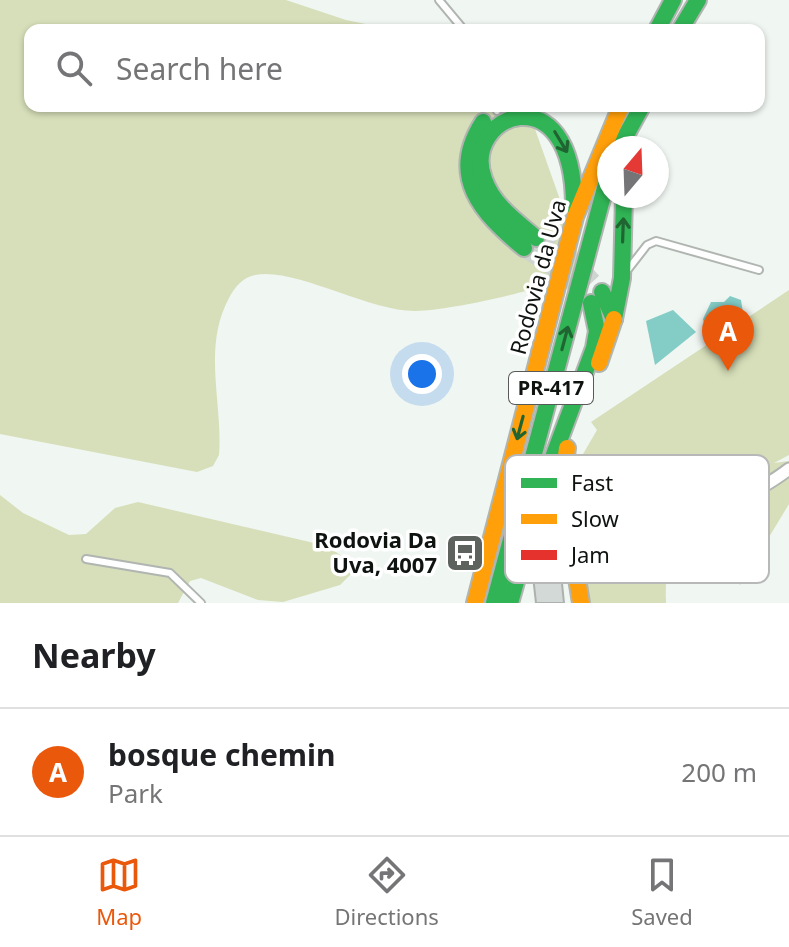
<!DOCTYPE html>
<html lang="en">
<head>
<meta charset="utf-8">
<style>
  :root { --surface:#fff; --page:#f2f2f2; --text:#202124; --muted:#757577; --line:#e0e0e0; --accent:#ea580c }
  body { margin:0; font-family:"Noto Sans",sans-serif; background:var(--page); color:var(--text) }
  .compass { position:absolute; left:597px; top:136px; width:72px; height:72px; border-radius:50%; background:var(--surface); box-shadow:0 2px 6px #0004; rotate:19deg }
  .you { position:absolute; left:422px; top:374px; width:28px; height:28px; margin:-20px; border:6px solid #fff; border-radius:50%; background:#1a73e8; box-shadow:0 0 0 12px #1a73e833 }
  .badge { display:grid; place-items:center; width:52px; height:52px; border-radius:50%; background:var(--accent); color:#fff; font-size:26px; font-weight:700 }
  .pin { position:absolute; translate:-50% -66px; filter:drop-shadow(0 2px 4px #0008) }
  .pin::after { content:''; position:absolute; top:42px; width:28px; height:24px; background:inherit; clip-path:polygon(0 0,100% 0,50% 100%) }
  .list { margin:0; padding:0; list-style:none }
  h2 { display:flex; justify-content:space-between; align-items:center; height:104px; margin:0; padding:0 32px; font-size:34px }
  h2 small { font-size:26px; font-weight:400; color:var(--muted) }
  .list li { display:grid; grid-template-columns:52px 1fr auto; gap:24px; align-items:center; box-sizing:border-box; height:128px; padding:0 32px; border-top:2px solid var(--line) }
  .list b { display:block; font-size:30px; white-space:nowrap }
  .list p { margin:0; font-size:26px; white-space:nowrap; color:var(--muted) }
  .list em { font-size:26px; font-style:normal; color:var(--muted) }
  .icon { flex:none; width:44px; height:44px; fill:none; stroke:currentColor; stroke-width:2; stroke-linecap:round; stroke-linejoin:round }
  .map { position:relative; flex:none; width:789px; height:603px; overflow:hidden }
  .search { position:absolute; background:var(--surface); box-shadow:0 2px 6px #0004; left:24px; right:24px; top:24px; height:88px; display:flex; align-items:center; gap:20px; box-sizing:border-box; padding:0 28px; border-radius:16px; color:var(--muted); font-size:30px }
  .sheet { height:232px; background:var(--surface) }
  nav { display:flex; justify-content:space-around; align-items:center; box-sizing:border-box; height:112px; border-top:2px solid var(--line); background:var(--surface); font-size:22px; color:var(--muted) }
  nav a { display:grid; justify-items:center; gap:4px }
  nav .on { color:var(--accent) }
  .map>svg:first-child { display:block }
  .green { fill:#d6dfb9 }
  .water { fill:#84ccc6 }
  .building { fill:#d3d9d6; stroke:#acb1ae; stroke-width:2 }
  .lines { fill:none; stroke-linecap:round; stroke-linejoin:round }
  .primary-tunnel { stroke:#ced4cf; stroke-width:18; stroke-dasharray:18 9; stroke-linecap:butt }
  .lane-casing { stroke:#b0b5b1; stroke-width:10 }
  .street-casing { stroke:#b0b5b1; stroke-width:15 }
  .fast-casing { stroke:#b0b5b1; stroke-width:20 }
  .slow-casing { stroke:#b0b5b1; stroke-width:20 }
  .jam-casing { stroke:#b0b5b1; stroke-width:20 }
  .lane { stroke:#fdfefd; stroke-width:6 }
  .street { stroke:#fdfefd; stroke-width:11 }
  .fast { stroke:#30b455; stroke-width:16 }
  .slow { stroke:#ff9f0a; stroke-width:16 }
  .jam { stroke:#e5322d; stroke-width:16 }
  .oneway { stroke:#206432 }
  .labels { text-anchor:middle; stroke-width:7; stroke-linejoin:round; paint-order:stroke }
  .shield { fill:#fff; stroke:#575a58; stroke-width:2 }
  .shield-label { font-size:20px; font-weight:bold; fill:#0f1310 }
  .street-label { font-size:22px; fill:#0f1310; stroke:#fff }
  .poi-label { font-size:22px; font-weight:bold; fill:#0f1310; stroke:#fff; text-anchor:end }
  .key { fill:#fff; stroke:#b7b8b7; stroke-width:2 }
  .key-label { font-size:22px; fill:#0f1310 }
</style>
</head>
<body>
<div class="map">
<svg width="789" height="603" viewBox="0 0 789 603">
  <rect width="100%" height="100%" fill="#f0f6f1"/>
  <g class="green">
    <path d="M 0,0 L 286,0 L 346,20 L 395,30 L 30,30 L 30,106 L 499,106 L 517,112 L 535,129 L 576,245 L 579,262 L 575,272 C 551,289 448,311 416,311 C 370,312 295,267 255,275 C 243,277 234,288 229,298 C 202,348 223,403 219,455 L 213,466 L 197,472 L 0,434 Z"/>
    <path d="M 789,290 L 789,455 L 774,463 L 789,461 L 789,504 L 740,585 L 733,578 L 732,534 L 723,518 C 665,494 666,566 666,603 L 573,603 C 566,553 606,538 561,492 L 597,430 L 591,422 Z"/>
    <path d="M 0,495 L 23,513 L 69,535 L 86,534 L 115,508 L 138,502 L 327,546 L 349,561 L 353,572 L 340,585 L 283,602 L 258,600 L 201,578 L 190,581 L 178,603 L 0,603 Z"/>
  </g>
  <g class="water">
    <path d="M 730,296 L 741,300 L 743,313 L 730,320 L 727,312 L 721,310 L 718,316 L 726,327 L 705,328 L 703,319 L 711,302 L 724,302 Z"/>
    <path d="M 673,310 L 696,332 L 655,365 L 646,321 Z"/>
  </g>
  <path class="building" d="M 560,564 L 564,603 L 536,603 L 532,567 Z"/>
  <g class="lines">
    <g class="primary-tunnel">
      <path d="M 536,238 L 575,263 L 602,292"/>
      <path d="M 524,248 L 570,278 L 591,303"/>
    </g>
    <g class="lane-casing">
      <g id="lane">
        <path d="M 439,0 L 464,30"/>
        <path d="M 497,111 L 498,106"/>
        <path d="M 626,272 L 647,245 L 656,241 L 759,270"/>
        <path d="M 86,559 L 170,573 L 201,603"/>
      </g>
    </g>
    <g class="street-casing">
      <path id="street" d="M 575,549 C 629,556 745,503 789,469"/>
    </g>
    <g class="fast-casing">
      <g id="fast">
        <path d="M 657,30 L 673,0"/>
        <path d="M 680,30 L 698,0"/>
        <path d="M 483,122 C 448,176 481,213 524,248"/>
        <path d="M 619,148 L 642,106"/>
        <path d="M 536,238 C 516,221 493,205 484,179 C 460,115 574,69 574,206"/>
        <path d="M 602,292 L 614,319"/>
        <path d="M 614,319 L 622,278 L 624,196"/>
        <path d="M 494,603 L 609,173"/>
        <path d="M 510,603 L 546,476 L 594,348 L 597,331 L 591,303"/>
      </g>
    </g>
    <g class="slow-casing">
      <g id="slow">
        <path d="M 599,363 L 614,319"/>
        <path d="M 567,448 L 562,486 L 581,603"/>
        <path d="M 475,603 L 575,217 L 621,106"/>
      </g>
    </g>
    <g class="jam-casing">
      <path id="jam" d="M 529,539 C 546,528 562,530 574,547"/>
    </g>
    <use href="#lane" class="lane"/>
    <use href="#street" class="street"/>
    <use href="#fast" class="fast"/>
    <use href="#slow" class="slow"/>
    <use href="#jam" class="jam"/>
  </g>
  <defs><path id="oneway-shaft" d="M-6 0H5M1.5-3L5.5 0L1.5 3" fill="none" stroke-width="1.6" stroke-linecap="round" stroke-linejoin="round" transform="scale(2)"/></defs>
  <g class="oneway">
    <use href="#oneway-shaft" transform="translate(561 142) rotate(59)"/>
    <use href="#oneway-shaft" transform="translate(623 230) rotate(-88)"/>
    <use href="#oneway-shaft" transform="translate(565 338) rotate(-75)"/>
    <use href="#oneway-shaft" transform="translate(520 428) rotate(105)"/>
  </g>
  <defs>
    <g id="bus-square" transform="scale(2)"><rect x="-9" y="-9" width="18" height="18" rx="4" fill="#5e625f" stroke="#fff"/><path d="M-5-6H5V4H4V6H2V4H-2V6H-4V4H-5ZM-3.5-4V0h7V-4ZM-3.5 1.2v1.5H-2V1.2ZM2 1.2v1.5H3.5V1.2Z" fill="#fff"/></g>
  </defs>
  <g fill-rule="evenodd">
    <use href="#bus-square" x="465" y="553"/>
  </g>
  <g class="labels">
    <rect class="shield" x="509" y="372" width="84" height="32" rx="6"/>
    <g class="shield-label">
      <text x="551" y="395">PR-417</text>
    </g>
    <g class="street-label">
      <text transform="translate(538 277) rotate(-75)" y="8">Rodovia da Uva</text>
    </g>
    <g class="poi-label">
      <text x="437" y="548">Rodovia Da<tspan x="437" dy="25">Uva, 4007</tspan></text>
    </g>
  </g>
  <rect x="505" y="455" width="264" height="128" rx="12" class="key"/>
  <rect x="521" y="478" width="36" height="10" fill="#30b455"/>
  <rect x="521" y="514" width="36" height="10" fill="#ff9f0a"/>
  <rect x="521" y="550" width="36" height="10" fill="#e5322d"/>
  <g class="key-label">
    <text x="571" y="491">Fast</text>
    <text x="571" y="527">Slow</text>
    <text x="571" y="563">Jam</text>
  </g>
</svg>
<svg class="compass" viewBox="-18 -18 36 36"><path d="M0-13l5 13h-10z" fill="#e53935"/><path d="M0 13l5-13h-10z" fill="#757577"/></svg>
<div class="you"></div>
<div class="pin badge" style="left:728px;top:371px">A</div>
<div class="search"><svg class="icon" aria-label="search" viewBox="0 0 24 24"><circle cx="10" cy="10" r="6"/><path d="M15 15l6 6"/></svg>Search here</div>
</div>
<section class="sheet">
<h2>Nearby<small></small></h2>
<ul class="list">
<li><span class="badge">A</span><div><b>bosque chemin</b><p>Park</p></div><em>200 m</em></li>
</ul>
</section>
<nav>
<a class="on"><svg class="icon" aria-label="map" viewBox="0 0 24 24"><path d="M3 6l6-2 6 2 6-2v14l-6 2-6-2-6 2zM9 4v14M15 6v14"/></svg>Map</a>
<a><svg class="icon" aria-label="directions" viewBox="0 0 24 24"><path d="M12 3l9 9-9 9-9-9zM9 14v-3h6M13 9l2 2-2 2"/></svg>Directions</a>
<a><svg class="icon" aria-label="saved" viewBox="0 0 24 24"><path d="M7 4h10v16l-5-4-5 4z"/></svg>Saved</a>
</nav>
</body>
</html>
